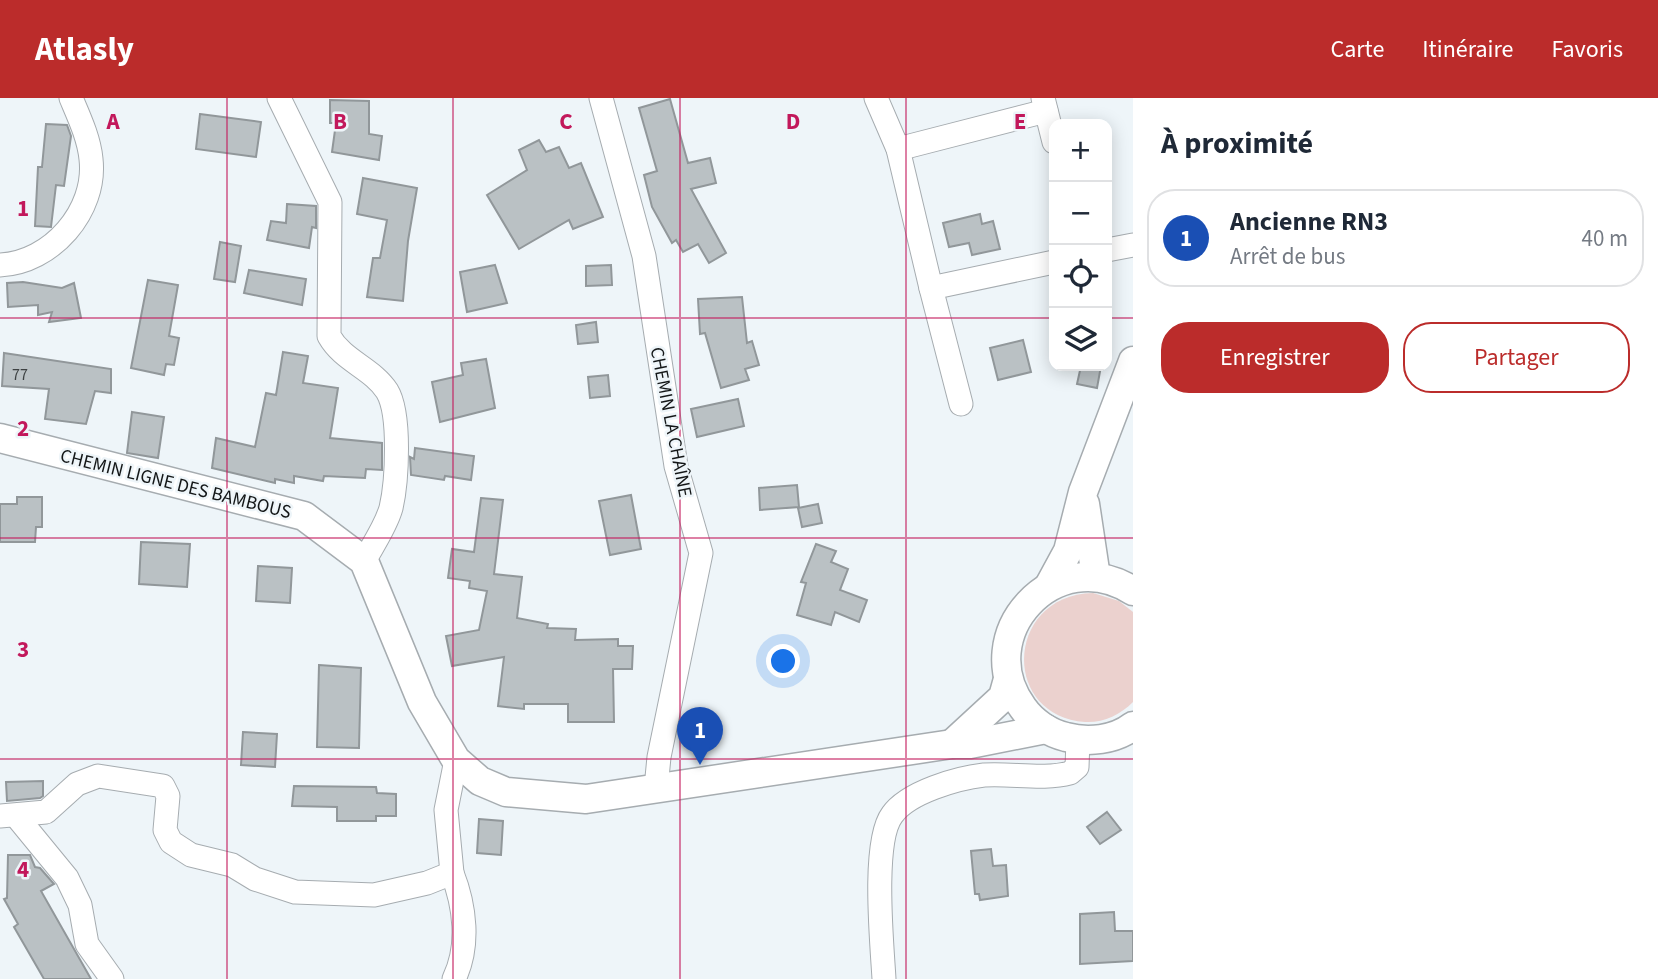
<!DOCTYPE html>
<html lang="fr">
<head>
<meta charset="utf-8">
<style>
  :root { --surface:#fff; --page:#f6f6f7; --text:#1f2937; --muted:#747a83; --line:#e0e1e3; --accent:#bb2c2b }
  body { margin:0; font-family:"Source Sans 3",sans-serif; background:var(--page); color:var(--text) }
  .controls { position:absolute; right:21px; top:21px; display:grid; overflow:hidden; border-radius:14px; box-shadow:0 4px 18px #0003 }
  .controls button { width:63px; height:63px; display:grid; place-items:center; padding:0; border:0; border-bottom:2px solid var(--line); background:var(--surface); color:var(--text); font:35px sans-serif }
  .you { position:absolute; left:784px; top:564px; width:24px; height:24px; margin:-18px; border:5px solid #fff; border-radius:50%; background:#1a73e8; box-shadow:0 0 0 10px #1a73e833 }
  .badge { display:grid; place-items:center; width:46px; height:46px; border-radius:50%; background:var(--accent); color:#fff; font-size:23px; font-weight:700 }
  .pin { position:absolute; translate:-50% -58px; filter:drop-shadow(0 2px 4px #0008) }
  .pin::after { content:''; position:absolute; top:37px; width:24px; height:21px; background:inherit; clip-path:polygon(0 0,100% 0,50% 100%) }
  .list { margin:0; padding:0; list-style:none }
  h2 { display:flex; justify-content:space-between; align-items:center; height:91px; margin:0; padding:0 28px; font-size:30px }
  h2 small { font-size:23px; font-weight:400; color:var(--muted) }
  .list li { display:grid; grid-template-columns:46px 1fr auto; gap:21px; align-items:center; box-sizing:border-box; height:98px; margin:0 14px 14px; padding:0 14px; border:2px solid var(--line); border-radius:28px }
  .list b { display:block; font-size:26px; white-space:nowrap }
  .list p { margin:0; font-size:23px; white-space:nowrap; color:var(--muted) }
  .list em { font-size:23px; font-style:normal; color:var(--muted) }
  .actions { display:flex; gap:14px; padding:21px 28px }
  .actions a { flex:1; padding:16px 0; border:2px solid var(--accent); border-radius:28px; text-align:center; font-size:24px; color:var(--accent) }
  .actions .main { background:var(--accent); color:#fff }
  .icon { flex:none; width:38px; height:38px; fill:none; stroke:currentColor; stroke-width:2; stroke-linecap:round; stroke-linejoin:round }
  .map { position:relative; flex:none; width:1133px; height:881px; overflow:hidden }
  header { display:flex; align-items:center; gap:42px; box-sizing:border-box; height:98px; padding:0 35px; background:var(--accent); color:#fff }
  header strong { font-size:33px }
  nav { display:flex; gap:38px; margin-inline-start:auto; font-size:24px }
  main { display:flex }
  aside { flex:1; background:var(--surface) }
  .map>svg:first-child { display:block }
  .green { fill:#ebd1ce }
  .building { fill:#bac1c4; stroke:#91979a; stroke-width:2 }
  .lines { fill:none; stroke-linecap:round; stroke-linejoin:round }
  .minor-casing { stroke:#a6acb0; stroke-width:25 }
  .major-casing { stroke:#a6acb0; stroke-width:31 }
  .minor { stroke:#fff; stroke-width:23 }
  .major { stroke:#fff; stroke-width:28 }
  .grid { fill:none; stroke:#c2185b; stroke-width:2; stroke-opacity:0.55 }
  .labels { text-anchor:middle; stroke-width:5; stroke-linejoin:round; paint-order:stroke }
  .number-label { font-size:16px; fill:#3d4142 }
  .street-label { font-size:19px; fill:#131617; stroke:#eef5f9 }
  .grid-label { font-size:23px; text-anchor:middle; font-weight:bold; fill:#c2185b; stroke:#eef5f9; stroke-width:5; stroke-linejoin:round; paint-order:stroke }
</style>
</head>
<body>
<header>
<strong>Atlasly</strong>
<nav><a>Carte</a><a>Itinéraire</a><a>Favoris</a></nav>
</header>
<main>
<div class="map">
<svg width="1133" height="881" viewBox="0 0 1133 881">
  <rect width="100%" height="100%" fill="#eef5f9"/>
  <path class="green" d="M 1093,495 L 1119,503 L 1133,514 L 1133,604 C 1120,617 1103,625 1085,624 C 1000,618 1005,497 1093,495 Z"/>
  <g class="building">
    <path d="M 670,1 L 688,65 L 710,60 L 716,85 L 691,91 L 726,155 L 709,165 L 698,146 L 683,154 L 676,142 L 672,145 L 652,109 L 644,77 L 657,73 L 639,10 Z"/>
    <path d="M 330,2 L 369,3 L 369,36 L 382,38 L 379,62 L 332,54 L 336,25 L 330,25 Z"/>
    <path d="M 200,16 L 261,24 L 256,59 L 196,51 Z"/>
    <path d="M 46,26 L 67,27 L 71,38 L 64,88 L 56,87 L 51,129 L 35,128 L 38,69 L 42,69 Z"/>
    <path d="M 539,42 L 546,54 L 559,49 L 569,70 L 581,65 L 603,119 L 573,131 L 569,122 L 519,151 L 487,97 L 527,72 L 519,52 Z"/>
    <path d="M 363,80 L 417,90 L 408,143 L 403,203 L 367,199 L 373,160 L 380,160 L 387,122 L 357,116 Z"/>
    <path d="M 287,106 L 316,108 L 316,130 L 312,129 L 309,150 L 267,142 L 271,123 L 286,125 Z"/>
    <path d="M 980,116 L 982,126 L 993,123 L 1000,151 L 972,157 L 969,145 L 949,149 L 943,125 Z"/>
    <path d="M 220,144 L 241,148 L 235,184 L 214,181 Z"/>
    <path d="M 495,167 L 507,205 L 467,214 L 460,174 Z"/>
    <path d="M 611,167 L 612,187 L 586,188 L 586,168 Z"/>
    <path d="M 249,172 L 306,181 L 302,207 L 244,195 Z"/>
    <path d="M 148,182 L 178,187 L 169,238 L 179,240 L 174,267 L 166,266 L 164,277 L 131,270 Z"/>
    <path d="M 23,184 L 62,190 L 74,185 L 81,220 L 49,224 L 52,214 L 38,217 L 38,207 L 8,209 L 7,185 Z"/>
    <path d="M 742,199 L 747,245 L 752,243 L 759,267 L 745,271 L 749,282 L 721,290 L 705,235 L 700,236 L 698,201 Z"/>
    <path d="M 596,224 L 598,244 L 578,246 L 576,227 Z"/>
    <path d="M 1023,242 L 1031,274 L 998,282 L 990,250 Z"/>
    <path d="M 283,254 L 308,258 L 303,285 L 338,290 L 330,340 L 382,345 L 382,372 L 366,371 L 365,380 L 324,378 L 323,383 L 294,378 L 294,385 L 275,381 L 275,385 L 212,370 L 216,340 L 255,349 L 266,295 L 276,297 Z"/>
    <path d="M 4,255 L 111,271 L 111,295 L 95,293 L 86,326 L 45,321 L 49,291 L 2,288 Z"/>
    <path d="M 486,261 L 495,310 L 440,324 L 432,284 L 463,277 L 461,265 Z"/>
    <path d="M 1081,268 L 1101,268 L 1097,290 L 1077,286 Z"/>
    <path d="M 608,277 L 610,298 L 590,300 L 588,279 Z"/>
    <path d="M 738,301 L 744,328 L 697,339 L 691,311 Z"/>
    <path d="M 132,314 L 164,319 L 158,360 L 127,355 Z"/>
    <path d="M 415,350 L 474,358 L 471,382 L 445,378 L 444,382 L 411,377 L 410,359 L 414,361 Z"/>
    <path d="M 797,387 L 799,409 L 760,412 L 759,390 Z"/>
    <path d="M 631,397 L 641,451 L 610,457 L 599,403 Z"/>
    <path d="M 17,399 L 42,399 L 42,429 L 36,429 L 35,444 L 0,444 L 0,406 L 17,406 Z"/>
    <path d="M 481,400 L 503,402 L 494,476 L 522,479 L 517,520 L 548,526 L 547,530 L 576,531 L 575,542 L 618,541 L 618,548 L 633,548 L 632,571 L 613,571 L 614,624 L 568,624 L 568,606 L 524,606 L 524,611 L 498,608 L 504,559 L 452,568 L 446,538 L 479,532 L 487,493 L 469,490 L 470,483 L 448,480 L 452,451 L 474,454 Z"/>
    <path d="M 818,406 L 822,425 L 802,429 L 798,410 Z"/>
    <path d="M 141,444 L 190,446 L 187,489 L 139,486 Z"/>
    <path d="M 816,446 L 836,453 L 831,464 L 848,471 L 840,492 L 867,502 L 859,524 L 835,514 L 831,527 L 797,517 L 806,485 L 801,484 Z"/>
    <path d="M 258,468 L 292,470 L 290,505 L 256,503 Z"/>
    <path d="M 319,567 L 361,570 L 359,650 L 317,649 Z"/>
    <path d="M 243,634 L 277,636 L 275,669 L 241,667 Z"/>
    <path d="M 43,683 L 43,698 L 40,700 L 7,703 L 6,684 Z"/>
    <path d="M 294,688 L 376,689 L 377,695 L 396,696 L 396,718 L 376,718 L 376,723 L 337,723 L 337,709 L 292,708 Z"/>
    <path d="M 1107,714 L 1121,732 L 1100,746 L 1087,729 Z"/>
    <path d="M 479,721 L 503,723 L 501,757 L 477,755 Z"/>
    <path d="M 991,751 L 993,768 L 1006,767 L 1008,798 L 980,802 L 979,796 L 975,796 L 971,753 Z"/>
    <path d="M 8,757 L 30,757 L 35,769 L 40,770 L 54,786 L 41,793 L 91,881 L 44,881 L 14,829 L 18,826 L 4,801 L 7,800 Z"/>
    <path d="M 1114,814 L 1115,833 L 1133,833 L 1133,863 L 1080,866 L 1080,816 Z"/>
  </g>
  <g class="lines">
    <g class="minor-casing">
      <g id="minor">
        <path d="M 279,0 L 330,104 L 329,238 C 343,263 372,270 387,293 C 401,316 397,384 391,410 C 386,428 373,447 364,463"/>
        <path d="M 601,0 L 644,158 L 676,368 L 701,455 L 659,659 L 656,690"/>
        <path d="M 876,0 L 898,51 L 931,190 L 1054,164"/>
        <path d="M 1043,0 L 1054,44"/>
        <path d="M 898,51 L 1046,13"/>
        <path d="M 1107,152 L 1133,147"/>
        <path d="M 0,167 C 51,165 97,113 91,61 C 89,40 79,19 71,0"/>
        <path d="M 931,190 L 961,306"/>
        <path d="M 0,718 L 46,714 L 77,686 L 98,678 L 163,688 L 168,698 L 165,732 L 171,744 L 191,757 L 232,767 L 255,781 L 295,794 L 374,797 L 427,785 L 452,775 L 446,712 L 456,662"/>
        <path d="M 17,719 L 67,780 L 80,807 L 87,846 L 112,881"/>
        <path d="M 452,775 C 465,808 470,848 454,881"/>
        <path d="M 884,881 C 882,846 872,744 892,717 C 908,694 958,680 984,677 C 1011,675 1044,682 1070,675 L 1077,669 L 1078,642"/>
      </g>
    </g>
    <g class="major-casing">
      <g id="major">
        <path d="M 0,340 L 304,418 L 364,463 L 422,604 L 456,662 L 480,683 L 506,694 L 586,701 L 952,646 L 970,646 L 1046,631"/>
        <path d="M 1085,406 L 1096,479"/>
        <path d="M 1049,488 L 1068,453 L 1083,394 L 1133,263"/>
        <path d="M 1133,493 C 1056,443 969,537 1023,610 C 1033,624 1049,635 1066,639 C 1088,645 1115,642 1133,628"/>
        <path d="M 952,646 L 1003,599 L 1008,581"/>
      </g>
    </g>
    <use href="#minor" class="minor"/>
    <use href="#major" class="major"/>
  </g>
  <path class="grid" d="M 227,0 L 227,881M 453,0 L 453,881M 680,0 L 680,881M 906,0 L 906,881M 0,220 L 1054,220M 1107,220 L 1133,220M 0,440 L 1133,440M 0,661 L 1133,661"/>
  <g class="labels">
    <g class="number-label">
      <text x="20" y="282">77</text>
    </g>
    <g class="street-label">
      <text transform="translate(672 324) rotate(79)" y="7">CHEMIN LA CHAÎNE</text>
      <text transform="translate(176 385) rotate(14)" y="7">CHEMIN LIGNE DES BAMBOUS</text>
    </g>
  </g>
  <g class="grid-label">
    <text x="113" y="31">A</text>
    <text x="340" y="31">B</text>
    <text x="566" y="31">C</text>
    <text x="793" y="31">D</text>
    <text x="1020" y="31">E</text>
    <text x="23" y="118">1</text>
    <text x="23" y="338">2</text>
    <text x="23" y="559">3</text>
    <text x="23" y="779">4</text>
  </g>
</svg>
<div class="controls">
<button>+</button>
<button>−</button>
<button><svg class="icon" aria-label="locate" viewBox="0 0 24 24"><circle cx="12" cy="12" r="6"/><path d="M12 2v4M12 18v4M2 12h4M18 12h4"/></svg></button>
<button><svg class="icon" aria-label="layers" viewBox="0 0 24 24"><path d="M12 4l9 5-9 5-9-5zM3 14l9 5 9-5"/></svg></button>
</div>
<div class="you"></div>
<div class="pin badge" style="left:700px;top:667px;background:#1a4fb4">1</div>
</div>
<aside>
<h2>À proximité<small></small></h2>
<ul class="list">
<li><span class="badge" style="background:#1a4fb4">1</span><div><b>Ancienne RN3</b><p>Arrêt de bus</p></div><em>40 m</em></li>
</ul>
<div class="actions"><a class="main">Enregistrer</a><a>Partager</a></div>
</aside>
</main>
</body>
</html>
